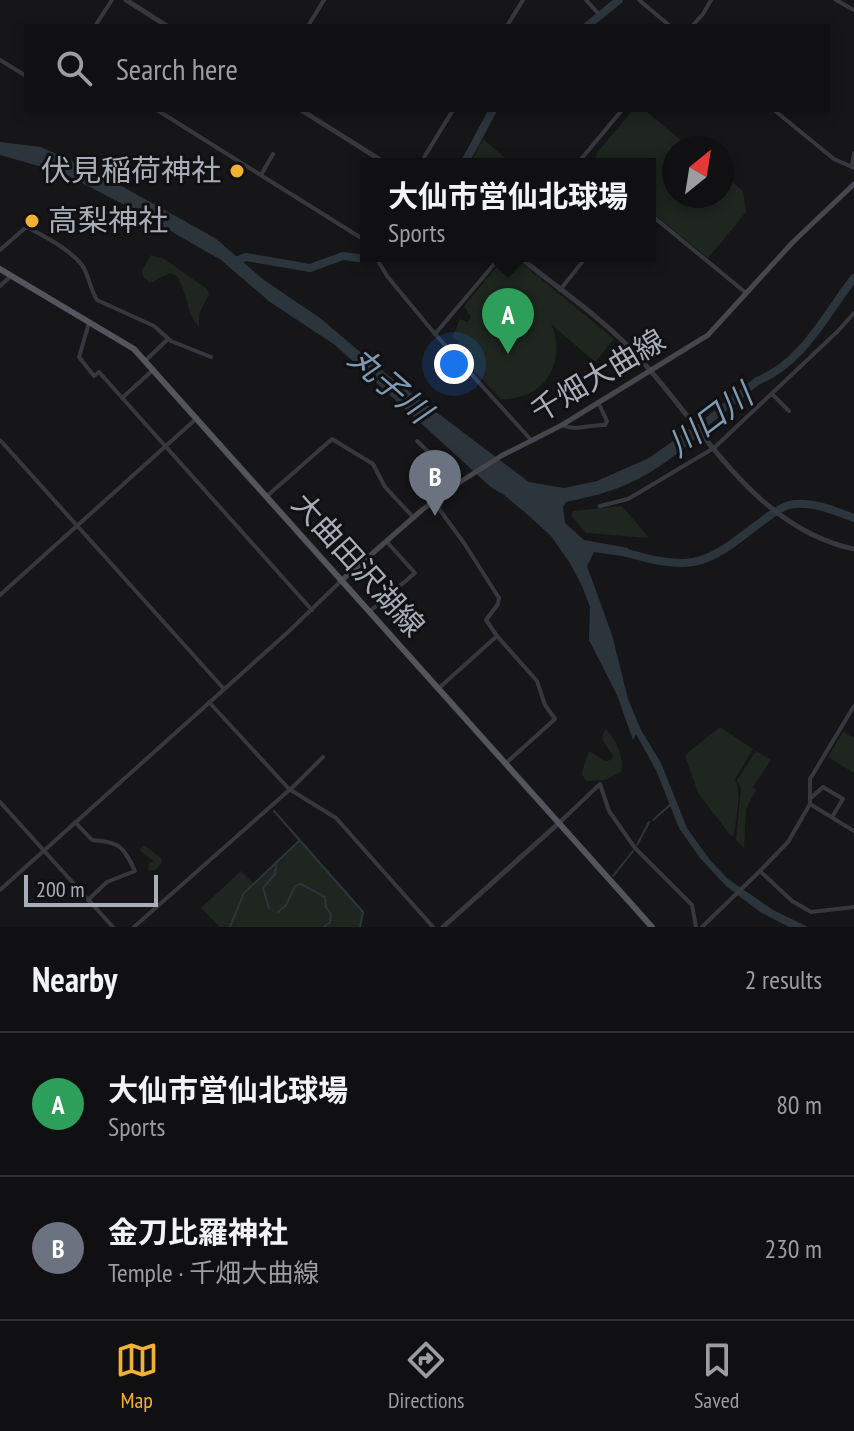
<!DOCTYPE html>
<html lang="en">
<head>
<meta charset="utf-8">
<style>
  :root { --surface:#101012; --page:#19191b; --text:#f1f3f6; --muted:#9c9d9f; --line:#303032; --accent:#f2b134 }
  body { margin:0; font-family:"PT Sans Narrow","Noto Sans JP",sans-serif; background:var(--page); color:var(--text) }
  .compass { position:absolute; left:662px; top:136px; width:72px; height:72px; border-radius:50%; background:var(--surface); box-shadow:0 4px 12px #0003; rotate:30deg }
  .scale { position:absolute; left:24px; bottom:20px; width:134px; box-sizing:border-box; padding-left:8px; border:4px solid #a8adb8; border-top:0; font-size:22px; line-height:28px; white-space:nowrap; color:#a8adb8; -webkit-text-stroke:6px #111113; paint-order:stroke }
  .you { position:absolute; left:454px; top:364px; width:28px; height:28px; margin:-20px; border:6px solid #fff; border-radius:50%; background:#1a73e8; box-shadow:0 0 0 12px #1a73e833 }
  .badge { display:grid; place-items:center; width:52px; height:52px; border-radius:50%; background:var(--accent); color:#fff; font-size:26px; font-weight:700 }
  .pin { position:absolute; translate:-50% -66px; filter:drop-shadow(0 2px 4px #0008) }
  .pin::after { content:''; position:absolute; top:42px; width:28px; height:24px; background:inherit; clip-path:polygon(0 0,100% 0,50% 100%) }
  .popup { position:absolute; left:360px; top:158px; width:296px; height:104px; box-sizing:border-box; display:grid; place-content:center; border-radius:0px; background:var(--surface); filter:drop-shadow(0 2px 6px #0005); font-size:26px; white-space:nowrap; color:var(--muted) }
  .popup b { font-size:30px; color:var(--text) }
  .popup::after { content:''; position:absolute; left:50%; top:100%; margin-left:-16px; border:16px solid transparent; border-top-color:var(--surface) }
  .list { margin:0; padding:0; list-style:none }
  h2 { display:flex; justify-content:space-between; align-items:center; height:104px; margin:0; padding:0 32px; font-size:34px }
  h2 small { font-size:26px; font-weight:400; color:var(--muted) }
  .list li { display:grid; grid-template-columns:52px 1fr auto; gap:24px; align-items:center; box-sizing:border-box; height:144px; padding:0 32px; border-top:2px solid var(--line) }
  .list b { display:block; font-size:30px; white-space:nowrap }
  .list p { margin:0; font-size:26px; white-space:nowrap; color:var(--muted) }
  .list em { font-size:26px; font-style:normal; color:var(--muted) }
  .icon { flex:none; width:44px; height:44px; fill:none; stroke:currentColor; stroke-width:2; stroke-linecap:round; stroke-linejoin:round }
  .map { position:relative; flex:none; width:854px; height:927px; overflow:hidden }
  .search { position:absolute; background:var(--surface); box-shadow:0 4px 12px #0003; left:24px; right:24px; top:24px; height:88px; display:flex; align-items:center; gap:20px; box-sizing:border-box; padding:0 28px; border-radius:0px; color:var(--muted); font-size:30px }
  .sheet { height:392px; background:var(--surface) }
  nav { display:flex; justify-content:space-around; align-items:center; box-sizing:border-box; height:112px; border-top:2px solid var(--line); background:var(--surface); font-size:22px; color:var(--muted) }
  nav a { display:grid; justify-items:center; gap:4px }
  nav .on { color:var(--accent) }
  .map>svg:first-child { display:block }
  .green { fill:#1e261f }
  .water { fill:#2c353c }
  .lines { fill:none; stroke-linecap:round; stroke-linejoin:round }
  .stream { stroke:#2c353c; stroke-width:2 }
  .river { stroke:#2c353c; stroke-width:8 }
  .minor { stroke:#37383d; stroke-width:4 }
  .tertiary { stroke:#37383d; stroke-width:5 }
  .secondary { stroke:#45474d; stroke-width:5 }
  .primary { stroke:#53555c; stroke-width:6 }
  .poi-dot { fill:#f2b134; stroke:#111113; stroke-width:3 }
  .labels { text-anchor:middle; stroke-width:6; stroke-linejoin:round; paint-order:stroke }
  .poi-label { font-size:30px; fill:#a8adb8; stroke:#111113; text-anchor:end }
  .street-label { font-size:30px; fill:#a8adb8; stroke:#111113 }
  .water-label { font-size:32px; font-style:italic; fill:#7f9bb3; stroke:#111113 }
</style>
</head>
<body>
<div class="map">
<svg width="854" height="927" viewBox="0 0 854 927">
  <rect width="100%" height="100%" fill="#161618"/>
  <g class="green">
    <path d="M 631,112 L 647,112 L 690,148 L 674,148 L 674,196 L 722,196 L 722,174 L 743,191 L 746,212 L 708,258 L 650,211 L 650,164 L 598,164 L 596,154 Z"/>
    <path d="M 483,139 L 512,164 L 470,164 Z"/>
    <path d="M 151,255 L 164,259 L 207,289 L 209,294 L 199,314 L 199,327 C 186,314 188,291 176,275 L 170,273 L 150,283 L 143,277 L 142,270 Z"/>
    <path d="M 506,256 L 513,256 L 614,339 L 595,362 L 551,324 C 568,362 544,401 501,399 L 455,350 L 459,341 L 452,338 L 460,319 L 467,322 L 471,317 L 464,306 Z"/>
    <path d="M 622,506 L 649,538 L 586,533 L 571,516 L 573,511 Z"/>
    <path d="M 720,727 L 753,749 L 735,779 C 742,794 736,818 734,835 L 731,836 L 698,793 L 685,755 Z"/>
    <path d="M 605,729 C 615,736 625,759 621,772 L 605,780 L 587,781 L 582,775 C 582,770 587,756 589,751 L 605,761 L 611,760 L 613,756 L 602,739 Z"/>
    <path d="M 843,732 L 854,738 L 854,773 L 828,757 Z"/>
    <path d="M 756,751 L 771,760 L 753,787 L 756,790 L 746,809 L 744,848 L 736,840 L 741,789 L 737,780 Z"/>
    <path d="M 300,841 L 363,912 L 360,927 L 220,927 L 201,908 L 241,871 L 253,883 L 243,893 L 231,925 L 244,893 Z"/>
    <path d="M 144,845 L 161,858 L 162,863 L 155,870 L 148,870 L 149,863 L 154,861 L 139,850 Z"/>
  </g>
  <path class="water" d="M 0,142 L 41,147 L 98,173 L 215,238 L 264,280 L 320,318 L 390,377 L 529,482 L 564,488 L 597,481 L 649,458 L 691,428 L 698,436 C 652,476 626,490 566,502 L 563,507 L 565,523 L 584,540 L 628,548 L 628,557 L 594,552 L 587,566 L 612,635 L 628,699 L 641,730 L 661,763 L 687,828 L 710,860 L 728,879 L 773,910 L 808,927 L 789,927 L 760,912 L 726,886 L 700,858 L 679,828 L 656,770 L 636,734 L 633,740 L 617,695 L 589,640 L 590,607 L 582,586 L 570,563 L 551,536 L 528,515 L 503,494 L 492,488 L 335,345 L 270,302 L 221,260 L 136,211 L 63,173 L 0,155 Z"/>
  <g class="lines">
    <g class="stream">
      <path d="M 274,811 L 363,912 L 360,927"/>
      <path d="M 653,820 L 670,805"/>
      <path d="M 637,845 L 649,822"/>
      <path d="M 613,876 L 633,851"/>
      <path d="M 269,908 L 263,888 L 275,874 L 276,865"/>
      <path d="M 278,912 L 286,905 L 295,886 L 301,884 L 325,897 L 326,907 L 331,914 L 330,922 L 324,927"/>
      <path d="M 230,927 L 244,893 L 299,841"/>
    </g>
    <g class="river">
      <path d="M 587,26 L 619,0"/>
      <path d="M 464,164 L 493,110"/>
      <path d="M 233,262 L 246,257 L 310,268 L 343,256 L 358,258 L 375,256"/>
      <path d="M 686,439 L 757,381 C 803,363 825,315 854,278"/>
      <path d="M 620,551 C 643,557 669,566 693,562 C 731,556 768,507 794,504 C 815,502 835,511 854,518"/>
    </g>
    <g class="minor">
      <path d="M 586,0 L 597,12"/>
      <path d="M 639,0 L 670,26"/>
      <path d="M 836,0 L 854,10"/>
      <path d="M 95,26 L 112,0"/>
      <path d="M 308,26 L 324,0"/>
      <path d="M 507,26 L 523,0"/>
      <path d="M 692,26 L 703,14 L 711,0"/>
      <path d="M 0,60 L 26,76"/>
      <path d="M 157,110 L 366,241"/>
      <path d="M 774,110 L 834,159 L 854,168"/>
      <path d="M 582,158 L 589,164"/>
      <path d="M 420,164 L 453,110"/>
      <path d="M 577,164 L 622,110"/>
      <path d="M 852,165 L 854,153"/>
      <path d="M 261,175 L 273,154"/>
      <path d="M 650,214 L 746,293"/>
      <path d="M 0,250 L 25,228 L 29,228 C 47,238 68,248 82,265 C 89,275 90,289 97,300 L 154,326 L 171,341 L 211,357"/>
      <path d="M 375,256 L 387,276 L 435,334 L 532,441"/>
      <path d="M 0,286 L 10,277"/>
      <path d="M 560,290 L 587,256"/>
      <path d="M 89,323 L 79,357 L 94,376 L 99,372 L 312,610"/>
      <path d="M 435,334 L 501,256"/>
      <path d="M 145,361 L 168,339"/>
      <path d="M 772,394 L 789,411"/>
      <path d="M 122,398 L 153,370"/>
      <path d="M 562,425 C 577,432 588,424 605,425 L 607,421 L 598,402"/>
      <path d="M 0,440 L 224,689"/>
      <path d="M 417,441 L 460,482"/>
      <path d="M 267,496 L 332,439 L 373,464 L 385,487 L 414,518"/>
      <path d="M 434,502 L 464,543 L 499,598 L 498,604 L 486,620 L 497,636"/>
      <path d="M 600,506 L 628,499 L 714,448 L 838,331 L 854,313"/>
      <path d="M 0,595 L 197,418"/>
      <path d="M 370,611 L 415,573 L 387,542"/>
      <path d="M 439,688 L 497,636 L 537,681 L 545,705 L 555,719 L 506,763"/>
      <path d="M 209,702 L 289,789 L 336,818 L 433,927"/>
      <path d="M 812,797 L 823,787 L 843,799 L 832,817"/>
      <path d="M 0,802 L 113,927"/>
      <path d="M 810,804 L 810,779 L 854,706"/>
      <path d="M 75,822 L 92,840 C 120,842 123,846 135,871 L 107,882 L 88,900"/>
      <path d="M 559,823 L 600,784 L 609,811 L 635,848 L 692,905 L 696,927"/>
      <path d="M 854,831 L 810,804 L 788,842 L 760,871 L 792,901 L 811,912 L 854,907"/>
      <path d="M 0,890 L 287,633 L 342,580"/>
      <path d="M 134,927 L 295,785 L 323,757"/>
      <path d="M 702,927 L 760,871"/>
    </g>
    <g class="tertiary">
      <path d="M 126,0 L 167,26"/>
      <path d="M 301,110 L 387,164"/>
      <path d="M 518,256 C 555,286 599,316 631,349 C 699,419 750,527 854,549"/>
      <path d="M 443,927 L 559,823"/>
    </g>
    <path class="secondary" d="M 342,580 L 422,510 L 460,482 L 501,456 L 562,425 L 708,335 L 793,242 L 854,184"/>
    <path class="primary" d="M 0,269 L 134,349 L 652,927"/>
  </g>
  <g class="poi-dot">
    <circle cx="237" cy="171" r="8"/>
    <circle cx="32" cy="221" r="8"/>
  </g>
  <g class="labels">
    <g class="poi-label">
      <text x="221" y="181">伏見稲荷神社</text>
      <text x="48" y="231" text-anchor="start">高梨神社</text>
    </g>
    <g class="street-label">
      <text transform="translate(598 376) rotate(-31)" y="10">千畑大曲線</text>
      <text transform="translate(358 565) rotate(48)" y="10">大曲田沢湖線</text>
    </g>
    <g class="water-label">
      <text transform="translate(390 385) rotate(41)" y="11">丸子川</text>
      <text transform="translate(710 420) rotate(-37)" y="11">川口川</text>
    </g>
  </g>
</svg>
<svg class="compass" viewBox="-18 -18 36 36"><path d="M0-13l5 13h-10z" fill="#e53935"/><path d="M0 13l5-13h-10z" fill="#9c9d9f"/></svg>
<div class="scale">200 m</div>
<div class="you"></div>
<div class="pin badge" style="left:508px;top:354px;background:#2e9e5b">A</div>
<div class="popup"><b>大仙市営仙北球場</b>Sports</div>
<div class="pin badge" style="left:435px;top:516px;background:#6b7280">B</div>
<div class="search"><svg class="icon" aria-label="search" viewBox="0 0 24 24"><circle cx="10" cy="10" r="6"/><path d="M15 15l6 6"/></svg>Search here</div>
</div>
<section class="sheet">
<h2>Nearby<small>2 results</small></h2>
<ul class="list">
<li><span class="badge" style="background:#2e9e5b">A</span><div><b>大仙市営仙北球場</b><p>Sports</p></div><em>80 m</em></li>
<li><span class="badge" style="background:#6b7280">B</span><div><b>金刀比羅神社</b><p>Temple · 千畑大曲線</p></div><em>230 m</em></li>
</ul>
</section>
<nav>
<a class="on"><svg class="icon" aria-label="map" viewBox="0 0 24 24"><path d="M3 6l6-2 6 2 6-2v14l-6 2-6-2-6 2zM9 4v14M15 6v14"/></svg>Map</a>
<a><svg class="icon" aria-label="directions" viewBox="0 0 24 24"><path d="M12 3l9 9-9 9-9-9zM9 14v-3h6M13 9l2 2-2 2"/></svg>Directions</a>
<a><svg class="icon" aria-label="saved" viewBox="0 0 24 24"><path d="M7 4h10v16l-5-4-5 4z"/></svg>Saved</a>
</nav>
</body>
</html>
